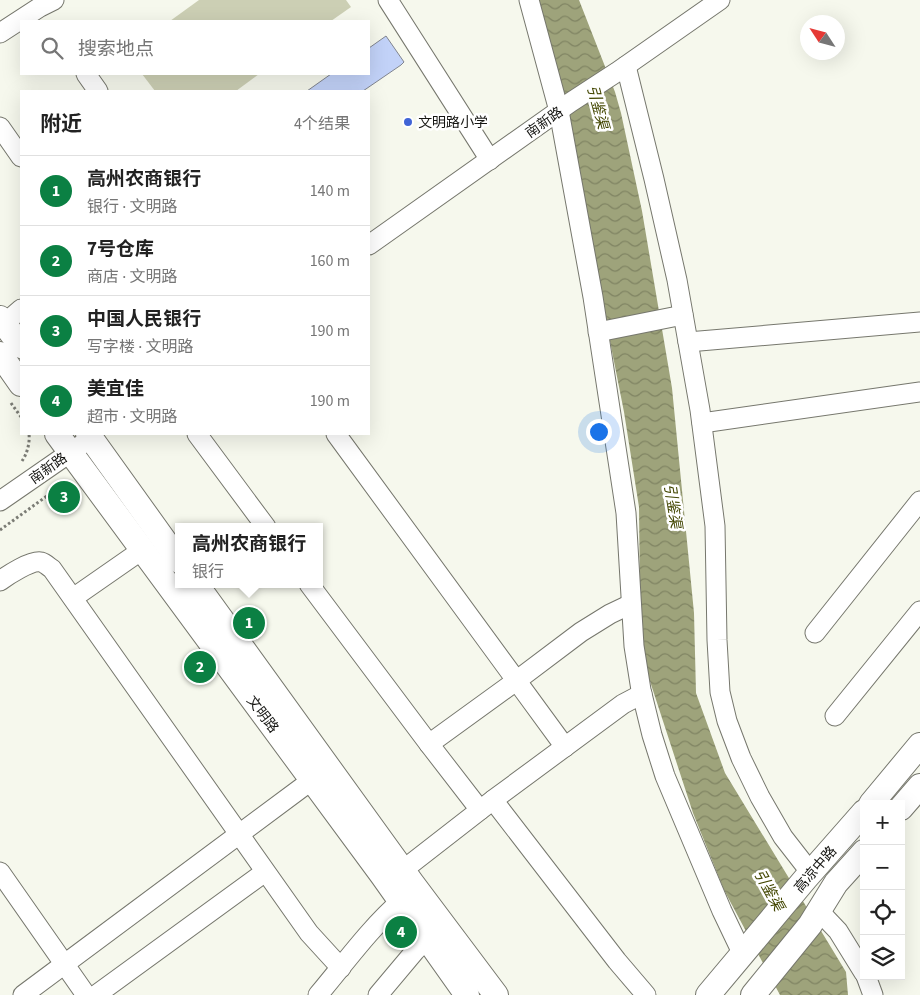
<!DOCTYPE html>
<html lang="zh">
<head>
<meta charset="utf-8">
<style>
  :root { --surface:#fff; --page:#f6f6f6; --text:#222; --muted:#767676; --line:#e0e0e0; --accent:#0b8043 }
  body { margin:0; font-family:"Source Sans 3","Noto Sans SC",sans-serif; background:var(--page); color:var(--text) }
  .controls { position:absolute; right:15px; bottom:15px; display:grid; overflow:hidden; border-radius:0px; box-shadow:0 5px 20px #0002 }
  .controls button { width:45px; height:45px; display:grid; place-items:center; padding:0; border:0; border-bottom:1px solid var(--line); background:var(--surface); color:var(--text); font:25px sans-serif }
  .compass { position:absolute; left:800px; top:15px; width:45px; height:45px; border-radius:50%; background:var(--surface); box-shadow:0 5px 20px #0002; rotate:306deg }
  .you { position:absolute; left:598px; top:431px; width:18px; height:18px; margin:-12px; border:4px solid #fff; border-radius:50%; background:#1a73e8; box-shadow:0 0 0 8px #1a73e833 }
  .badge { display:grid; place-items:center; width:32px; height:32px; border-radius:50%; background:var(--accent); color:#fff; font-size:16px; font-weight:700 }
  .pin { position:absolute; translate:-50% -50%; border:2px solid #fff; box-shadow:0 1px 5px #0006 }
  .popup { position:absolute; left:175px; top:523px; width:148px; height:65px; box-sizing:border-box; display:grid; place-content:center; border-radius:0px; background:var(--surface); filter:drop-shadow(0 1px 4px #0005); font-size:16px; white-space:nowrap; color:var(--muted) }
  .popup b { font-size:19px; color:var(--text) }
  .popup::after { content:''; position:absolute; left:50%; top:100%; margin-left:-10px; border:10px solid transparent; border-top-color:var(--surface) }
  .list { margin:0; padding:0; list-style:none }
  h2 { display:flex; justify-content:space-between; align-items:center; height:65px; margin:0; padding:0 20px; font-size:21px }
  h2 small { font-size:16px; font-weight:400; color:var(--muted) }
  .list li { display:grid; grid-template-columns:32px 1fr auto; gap:15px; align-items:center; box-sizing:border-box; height:70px; padding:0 20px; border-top:1px solid var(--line) }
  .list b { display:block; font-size:19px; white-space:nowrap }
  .list p { margin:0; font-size:16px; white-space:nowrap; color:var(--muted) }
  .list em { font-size:16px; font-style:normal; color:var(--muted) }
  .icon { flex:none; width:28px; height:28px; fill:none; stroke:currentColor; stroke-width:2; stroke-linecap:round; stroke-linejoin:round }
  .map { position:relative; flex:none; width:920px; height:995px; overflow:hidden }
  .search { position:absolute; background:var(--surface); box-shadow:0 5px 20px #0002; left:20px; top:20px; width:350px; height:55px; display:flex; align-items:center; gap:12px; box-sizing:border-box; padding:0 18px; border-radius:0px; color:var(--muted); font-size:19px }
  .panel { position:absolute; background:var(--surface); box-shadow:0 5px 20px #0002; left:20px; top:90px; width:350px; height:345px; border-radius:0px }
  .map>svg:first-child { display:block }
  .park { fill:#cccfb4 }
  .water { fill:url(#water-waves) }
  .building { fill:#c2d2f8; stroke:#81858f }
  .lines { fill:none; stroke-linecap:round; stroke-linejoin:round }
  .minor-casing { stroke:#76776d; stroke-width:21 }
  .major-casing { stroke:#76776d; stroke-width:26 }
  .path { stroke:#7b7c75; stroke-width:3; stroke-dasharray:2.5 2.5; stroke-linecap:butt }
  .minor { stroke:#fff; stroke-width:19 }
  .major { stroke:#fff; stroke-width:24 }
  .poi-dot { fill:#4064d6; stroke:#fff; stroke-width:2 }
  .labels { text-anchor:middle; stroke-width:5; stroke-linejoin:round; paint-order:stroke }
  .poi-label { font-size:14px; fill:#151512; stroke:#fff; text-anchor:start }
  .street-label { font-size:14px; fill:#151512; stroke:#fff }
  .water-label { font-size:15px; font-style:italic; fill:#424600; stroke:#fff }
</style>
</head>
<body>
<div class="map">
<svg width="920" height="995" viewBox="0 0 920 995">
  <defs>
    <pattern id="water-waves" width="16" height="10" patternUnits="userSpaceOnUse" patternTransform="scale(1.25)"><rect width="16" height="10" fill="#9ea37b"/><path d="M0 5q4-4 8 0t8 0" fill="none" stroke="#808463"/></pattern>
  </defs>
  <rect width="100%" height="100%" fill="#f6f8ed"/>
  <g class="park">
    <path d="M 199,0 L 346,0 L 351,7 L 331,21 L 170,21 Z"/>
    <path d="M 142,74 L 259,74 L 236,91 L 155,91 Z"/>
  </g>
  <path class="water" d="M 538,0 L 579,0 L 615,92 L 621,113 L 642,211 L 672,388 L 694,613 L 696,693 L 725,773 L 846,972 L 848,995 L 780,995 L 724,890 L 693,813 L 645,666 L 640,602 L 639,507 L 624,412 L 588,230 Z"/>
  <path class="building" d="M 386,36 L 404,62 L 401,65 L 363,91 L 307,91 L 331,74 L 369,74 L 369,48 Z"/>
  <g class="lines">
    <g class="minor-casing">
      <g id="minor">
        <path d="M 388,0 L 490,160"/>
        <path d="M 529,0 L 559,111 L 593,297 L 626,513 L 634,646 L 641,690 L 652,735 L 665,776 L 722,911 L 743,955"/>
        <path d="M 0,33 L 40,7 L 54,0"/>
        <path d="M 626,66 L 654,179 L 677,280 L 700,410 L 715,526 L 717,640 L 720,692 L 727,721 L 741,758 L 760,797 L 783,837 L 811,873"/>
        <path d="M 86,74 L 98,91"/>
        <path d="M 0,127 L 21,157"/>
        <path d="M 369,245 L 571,102 L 617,72 L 720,0"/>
        <path d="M 4,324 L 21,309"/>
        <path d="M 598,332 L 683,315"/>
        <path d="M 688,342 L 920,322"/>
        <path d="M 702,423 L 920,392"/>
        <path d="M 197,434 L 266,527"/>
        <path d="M 336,434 L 565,747"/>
        <path d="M 0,501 L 81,445"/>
        <path d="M 0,581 C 8,575 31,560 41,562 C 45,563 49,567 52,569 L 309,933 L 341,968"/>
        <path d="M 309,584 L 429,744 L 480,810"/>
        <path d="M 73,598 L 142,550"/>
        <path d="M 815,633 L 920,501"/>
        <path d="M 835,716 L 920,611"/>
        <path d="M 429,744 L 516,681 L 581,632 L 610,614 L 631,604"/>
        <path d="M 493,800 L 617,961 L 646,995"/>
        <path d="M 403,870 L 493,800 L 623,704 L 642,694"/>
        <path d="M 0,872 L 86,995"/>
        <path d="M 819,911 L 838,931 L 864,973"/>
        <path d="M 866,976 L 873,995"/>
        <path d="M 23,995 L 312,780"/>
        <path d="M 96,995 L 265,872"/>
        <path d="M 318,995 C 345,963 370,928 401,901"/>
        <path d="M 378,995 L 415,951 L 427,938"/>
      </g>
    </g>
    <g class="major-casing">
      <g id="major">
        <path d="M 0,318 L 21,346"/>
        <path d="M 0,354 L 21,384"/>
        <path d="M 57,434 L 382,875 L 467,995"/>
        <path d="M 88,434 L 179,561"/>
        <path d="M 196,584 L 412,883 L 496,995"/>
        <path d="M 871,804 L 920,745"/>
        <path d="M 901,808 L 920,786"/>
        <path d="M 708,995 L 806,878 L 864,812"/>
        <path d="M 753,995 L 810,925 L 836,883 L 864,852"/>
      </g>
    </g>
    <g class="path">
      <path d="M 11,403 L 21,417"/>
      <path d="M 22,461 C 27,454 30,443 29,434"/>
      <path d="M 0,530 L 51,493 C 58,491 64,489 72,492"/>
    </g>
    <use href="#minor" class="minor"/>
    <use href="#major" class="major"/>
  </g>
  <circle class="poi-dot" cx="408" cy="122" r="5"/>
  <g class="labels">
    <g class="poi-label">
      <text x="418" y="127">文明路小学</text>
    </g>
    <g class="street-label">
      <text transform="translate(544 122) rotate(-35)" y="5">南新路</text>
      <text transform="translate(48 468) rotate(-35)" y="5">南新路</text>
      <text transform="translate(263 714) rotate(53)" y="5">文明路</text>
      <text transform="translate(815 869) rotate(-49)" y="5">高凉中路</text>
    </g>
    <g class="water-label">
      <text transform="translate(598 107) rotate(75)" y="5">引鉴渠</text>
      <text transform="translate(673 506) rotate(81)" y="5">引鉴渠</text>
      <text transform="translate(769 890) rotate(61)" y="5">引鉴渠</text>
    </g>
  </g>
</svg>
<div class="controls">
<button>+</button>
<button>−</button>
<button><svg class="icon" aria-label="locate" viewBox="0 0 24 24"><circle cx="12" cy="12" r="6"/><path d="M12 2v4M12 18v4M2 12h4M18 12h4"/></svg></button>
<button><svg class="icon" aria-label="layers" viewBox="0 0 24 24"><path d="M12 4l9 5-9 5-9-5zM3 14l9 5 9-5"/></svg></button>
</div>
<svg class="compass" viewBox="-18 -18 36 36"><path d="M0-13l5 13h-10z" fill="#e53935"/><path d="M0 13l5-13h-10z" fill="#767676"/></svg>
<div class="you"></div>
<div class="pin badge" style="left:249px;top:623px">1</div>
<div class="popup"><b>高州农商银行</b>银行</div>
<div class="pin badge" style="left:200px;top:667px">2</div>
<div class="pin badge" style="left:64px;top:497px">3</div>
<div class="pin badge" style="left:401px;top:932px">4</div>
<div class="search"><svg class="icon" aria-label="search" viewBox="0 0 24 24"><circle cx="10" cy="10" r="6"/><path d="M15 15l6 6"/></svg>搜索地点</div>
<section class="panel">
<h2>附近<small>4个结果</small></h2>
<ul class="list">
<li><span class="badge">1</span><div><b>高州农商银行</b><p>银行 · 文明路</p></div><em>140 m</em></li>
<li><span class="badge">2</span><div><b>7号仓库</b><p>商店 · 文明路</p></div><em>160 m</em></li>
<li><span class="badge">3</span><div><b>中国人民银行</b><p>写字楼 · 文明路</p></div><em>190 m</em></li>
<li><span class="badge">4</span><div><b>美宜佳</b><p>超市 · 文明路</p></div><em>190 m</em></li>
</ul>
</section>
</div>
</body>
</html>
